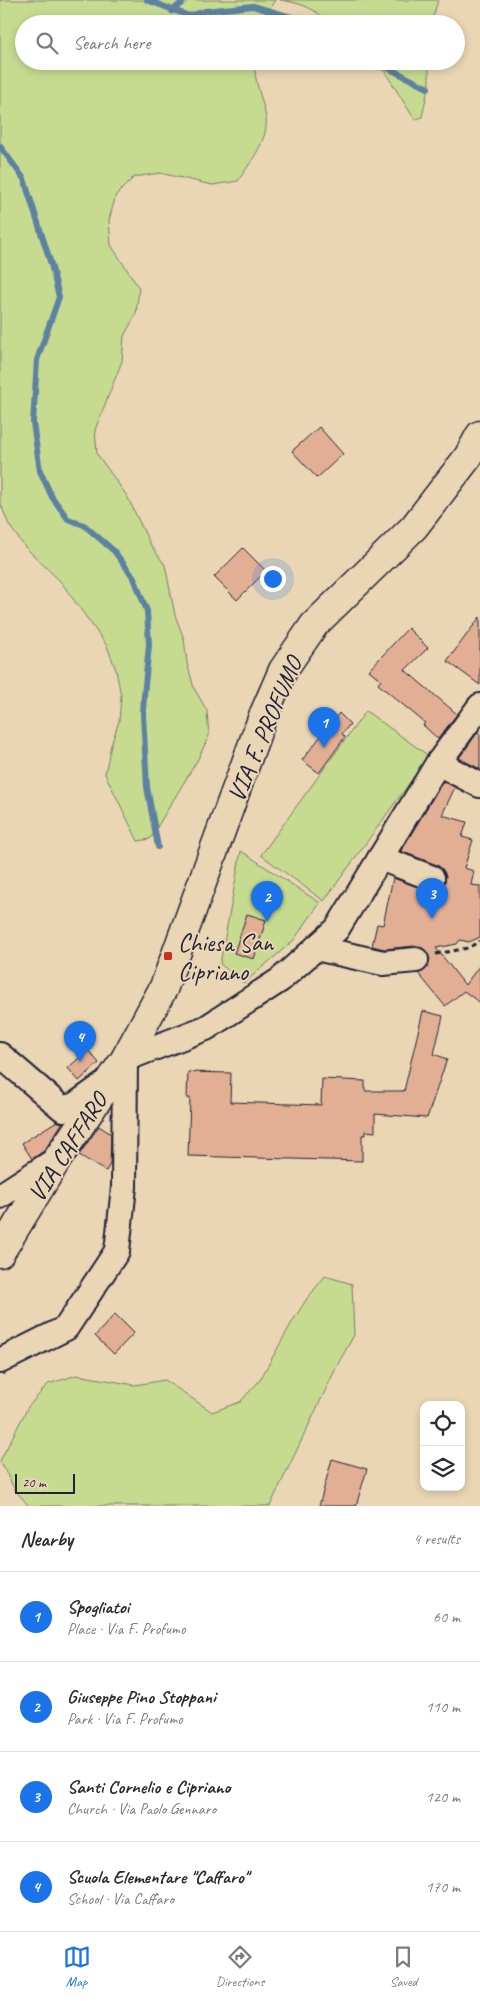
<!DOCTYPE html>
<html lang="en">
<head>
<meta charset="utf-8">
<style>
  :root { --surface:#fff; --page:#f2f2f3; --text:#2b2b33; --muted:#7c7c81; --line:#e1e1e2; --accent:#1a73e8 }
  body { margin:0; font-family:Caveat,sans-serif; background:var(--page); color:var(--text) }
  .controls { position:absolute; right:15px; bottom:15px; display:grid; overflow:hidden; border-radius:10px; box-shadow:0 2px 8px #0003 }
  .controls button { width:45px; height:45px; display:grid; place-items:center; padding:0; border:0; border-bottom:1px solid var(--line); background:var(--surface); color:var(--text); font:25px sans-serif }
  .scale { position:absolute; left:15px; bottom:12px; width:60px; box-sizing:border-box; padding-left:5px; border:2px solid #22223b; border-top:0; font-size:14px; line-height:18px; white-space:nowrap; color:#22223b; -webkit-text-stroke:4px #ead6b4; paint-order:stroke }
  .you { position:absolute; left:272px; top:578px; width:18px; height:18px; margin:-12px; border:4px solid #fff; border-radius:50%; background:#1a73e8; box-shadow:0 0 0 8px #1a73e833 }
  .badge { display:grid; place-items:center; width:32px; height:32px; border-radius:50%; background:var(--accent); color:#fff; font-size:16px; font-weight:700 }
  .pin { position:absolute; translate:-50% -41px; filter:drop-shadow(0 1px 2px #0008) }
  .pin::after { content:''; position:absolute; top:26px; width:18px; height:15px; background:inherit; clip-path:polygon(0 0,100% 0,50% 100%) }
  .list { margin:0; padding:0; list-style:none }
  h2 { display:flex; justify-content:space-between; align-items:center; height:65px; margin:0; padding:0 20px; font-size:21px }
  h2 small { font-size:16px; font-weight:400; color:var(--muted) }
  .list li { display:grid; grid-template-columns:32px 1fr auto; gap:15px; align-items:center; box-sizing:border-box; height:90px; padding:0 20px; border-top:1px solid var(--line) }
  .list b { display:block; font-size:19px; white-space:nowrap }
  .list p { margin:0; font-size:16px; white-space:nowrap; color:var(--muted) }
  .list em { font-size:16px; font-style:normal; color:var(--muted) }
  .icon { flex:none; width:28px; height:28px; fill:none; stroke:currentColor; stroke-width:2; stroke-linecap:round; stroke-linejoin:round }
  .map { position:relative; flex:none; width:480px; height:1506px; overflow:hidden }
  .search { position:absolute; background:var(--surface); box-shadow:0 2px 8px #0003; left:15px; right:15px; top:15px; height:55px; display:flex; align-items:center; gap:12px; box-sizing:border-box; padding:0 18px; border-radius:28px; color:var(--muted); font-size:19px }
  .sheet { height:425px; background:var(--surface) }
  nav { display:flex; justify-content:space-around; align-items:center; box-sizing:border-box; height:70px; border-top:1px solid var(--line); background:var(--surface); font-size:14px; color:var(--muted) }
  nav a { display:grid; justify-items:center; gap:2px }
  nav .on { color:var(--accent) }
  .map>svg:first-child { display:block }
  .green { fill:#c6db90; stroke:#747e66 }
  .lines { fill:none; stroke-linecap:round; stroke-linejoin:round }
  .stream { stroke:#5d82a1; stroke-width:6 }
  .building { fill:#e2af94; stroke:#22223b }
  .street-casing { stroke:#22223b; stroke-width:28 }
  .secondary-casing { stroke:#22223b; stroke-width:31 }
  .path { stroke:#22223b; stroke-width:3; stroke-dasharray:5 4; stroke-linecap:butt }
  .street { stroke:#ead6b4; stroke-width:24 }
  .secondary { stroke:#ead6b4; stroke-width:28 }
  .poi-dot { fill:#c8321e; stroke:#ead6b4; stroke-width:2 }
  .labels { text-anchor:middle; stroke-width:4; stroke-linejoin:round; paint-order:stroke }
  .street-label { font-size:25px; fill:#22223b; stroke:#ead6b4 }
  .poi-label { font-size:25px; fill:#22223b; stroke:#ead6b4; text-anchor:start }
</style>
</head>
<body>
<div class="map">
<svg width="480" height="1506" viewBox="0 0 480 1506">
  <rect width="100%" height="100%" fill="#ead6b4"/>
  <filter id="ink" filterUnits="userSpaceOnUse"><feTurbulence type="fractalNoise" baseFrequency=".02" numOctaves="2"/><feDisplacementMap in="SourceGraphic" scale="10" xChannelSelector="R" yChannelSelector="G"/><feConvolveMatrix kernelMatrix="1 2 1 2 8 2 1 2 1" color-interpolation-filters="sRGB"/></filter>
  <g filter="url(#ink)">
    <g class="green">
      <path d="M 0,0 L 275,0 L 260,24 L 24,24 L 24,61 L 255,61 C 253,81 263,99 266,118 C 269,140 249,164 238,181 L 212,185 L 160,173 L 134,177 L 116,195 L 109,220 L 111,245 L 139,288 L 136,314 L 124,336 L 122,361 L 95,430 L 97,454 L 127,496 L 150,544 L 165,565 L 175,615 L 184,639 L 187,663 L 194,688 L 207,711 L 209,736 L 198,759 L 150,839 L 138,841 L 105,774 L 111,745 L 119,721 L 121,696 L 116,670 L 107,646 L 61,582 L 24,546 L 9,525 L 0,502 Z"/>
      <path d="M 280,0 L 438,0 L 431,24 L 330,24 C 315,8 301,3 280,0 Z"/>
      <path d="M 372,61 L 429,61 L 429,84 L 422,117 L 415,120 L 385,72 Z"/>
      <path d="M 366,711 L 429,756 L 324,901 L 261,855 Z"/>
      <path d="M 241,851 L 320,903 L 293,941 L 244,983 L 220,964 Z"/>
      <path d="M 325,1276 L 352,1284 L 354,1335 L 339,1362 L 270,1506 L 29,1506 L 15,1490 L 0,1461 L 28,1407 L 48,1384 L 77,1375 L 135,1385 L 165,1380 L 212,1412 L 240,1402 L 260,1380 L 291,1324 L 306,1300 Z"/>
    </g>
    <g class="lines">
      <g class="stream">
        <path d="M 147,0 L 189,16 L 205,11 L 253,6 L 315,24"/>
        <path d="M 172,11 L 185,0"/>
        <path d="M 374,61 L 428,88"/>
        <path d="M 0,146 L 24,179 L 51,264 L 59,297 L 37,360 L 33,423 L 40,471 L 52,497 L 68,519 L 84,525 L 114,551 L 134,578 L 147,611 L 149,645 L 144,695 L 143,715 L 147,787 L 158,847"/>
      </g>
    </g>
    <g class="building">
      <path d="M 319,427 L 343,454 L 317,478 L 292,451 Z"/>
      <path d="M 243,548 L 266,571 L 237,600 L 214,577 Z"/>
      <path d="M 480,617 L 480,685 L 447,661 Z"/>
      <path d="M 408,628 L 428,648 L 405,670 L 457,714 L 438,739 L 423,725 L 425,723 L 378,684 L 381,680 L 369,670 Z"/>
      <path d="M 339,713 L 350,724 L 342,734 L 345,737 L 319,773 L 302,760 Z"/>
      <path d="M 478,732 L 480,734 L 480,769 L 459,758 Z"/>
      <path d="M 443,781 L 455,787 L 442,815 L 467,822 L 462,837 L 473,840 L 464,868 L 474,871 L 471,885 L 480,886 L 480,937 L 469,942 L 460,940 L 457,944 L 436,948 L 465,985 L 480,965 L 480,1003 L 464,991 L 445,1006 L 418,973 L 424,971 L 428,966 L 430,959 L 427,953 L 422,948 L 415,946 L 384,949 L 372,946 L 377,924 L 383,925 L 393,878 L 428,891 L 434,892 L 440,889 L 445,883 L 446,876 L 442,869 L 437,865 L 401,851 Z"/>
      <path d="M 247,914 L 266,920 L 254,959 L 234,953 Z"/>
      <path d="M 423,1011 L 443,1016 L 434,1054 L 447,1059 L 427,1118 L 375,1114 L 375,1132 L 366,1131 L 366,1135 L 362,1135 L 362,1161 L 188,1156 L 190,1098 L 187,1098 L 188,1072 L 231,1073 L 230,1102 L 321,1105 L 322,1079 L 365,1081 L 365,1091 L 404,1091 Z"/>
      <path d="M 88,1050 L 99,1063 L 79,1081 L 68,1068 Z"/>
      <path d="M 57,1121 L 63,1122 L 44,1151 L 32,1159 L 22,1143 Z"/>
      <path d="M 99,1126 L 111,1134 L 110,1164 L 106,1171 L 79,1155 Z"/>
      <path d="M 115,1314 L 134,1333 L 114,1354 L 95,1336 Z"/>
      <path d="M 332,1459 L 367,1469 L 356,1506 L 319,1506 Z"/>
    </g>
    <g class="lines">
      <g class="street-casing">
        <g id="street">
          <path d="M 438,763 L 480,785"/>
          <path d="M 380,858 L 432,878"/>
          <path d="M 316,948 L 383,963 L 416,960"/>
          <path d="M 0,1055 L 63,1109 L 75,1105 L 106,1083"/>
          <path d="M 0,1196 L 57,1159"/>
          <path d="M 0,1361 L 66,1328 L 117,1251 L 124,1187 L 125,1059 L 206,1028 L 280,980 L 337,929 L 438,763 L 480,706"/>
        </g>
      </g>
      <g class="secondary-casing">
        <path id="secondary" d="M 0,1253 L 58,1158 L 125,1059 L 164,987 L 263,716 L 283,670 L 314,625 L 414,527 L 468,457 L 480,435"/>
      </g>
      <path class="path" d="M 436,954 L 468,948 L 480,941"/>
      <use href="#street" class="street"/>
      <use href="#secondary" class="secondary"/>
    </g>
  </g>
  <rect class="poi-dot" x="163" y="951" width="10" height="10" rx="2.5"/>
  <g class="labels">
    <g class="street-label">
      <text transform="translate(264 729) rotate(-67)" y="9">VIA F. PROFUMO</text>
      <text transform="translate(67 1147) rotate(-57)" y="9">VIA CAFFARO</text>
    </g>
    <g class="poi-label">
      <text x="178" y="951">Chiesa San<tspan x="178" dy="29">Cipriano</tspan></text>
    </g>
  </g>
</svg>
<div class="controls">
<button><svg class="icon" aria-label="locate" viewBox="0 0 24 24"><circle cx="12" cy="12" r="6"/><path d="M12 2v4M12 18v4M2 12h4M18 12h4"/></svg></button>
<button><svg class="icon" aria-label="layers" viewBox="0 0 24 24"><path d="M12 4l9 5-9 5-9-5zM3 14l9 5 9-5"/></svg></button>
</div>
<div class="scale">20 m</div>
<div class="you"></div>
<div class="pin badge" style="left:324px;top:748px">1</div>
<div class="pin badge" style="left:267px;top:922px">2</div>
<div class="pin badge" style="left:432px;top:919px">3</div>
<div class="pin badge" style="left:80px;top:1062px">4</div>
<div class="search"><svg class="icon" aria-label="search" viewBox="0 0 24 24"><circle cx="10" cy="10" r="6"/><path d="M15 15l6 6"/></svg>Search here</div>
</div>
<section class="sheet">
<h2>Nearby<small>4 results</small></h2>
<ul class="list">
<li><span class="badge">1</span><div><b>Spogliatoi</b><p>Place · Via F. Profumo</p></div><em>60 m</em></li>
<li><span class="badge">2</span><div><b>Giuseppe Pino Stoppani</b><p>Park · Via F. Profumo</p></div><em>110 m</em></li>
<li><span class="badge">3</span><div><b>Santi Cornelio e Cipriano</b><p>Church · Via Paolo Gennaro</p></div><em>120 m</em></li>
<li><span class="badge">4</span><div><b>Scuola Elementare &quot;Caffaro&quot;</b><p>School · Via Caffaro</p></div><em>170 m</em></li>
</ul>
</section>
<nav>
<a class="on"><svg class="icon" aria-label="map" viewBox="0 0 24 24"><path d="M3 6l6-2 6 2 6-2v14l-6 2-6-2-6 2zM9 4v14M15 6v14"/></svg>Map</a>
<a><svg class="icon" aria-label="directions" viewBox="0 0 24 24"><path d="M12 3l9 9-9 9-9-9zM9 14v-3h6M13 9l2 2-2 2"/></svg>Directions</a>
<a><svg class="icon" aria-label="saved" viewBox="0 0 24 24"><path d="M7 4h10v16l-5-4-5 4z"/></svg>Saved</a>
</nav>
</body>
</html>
